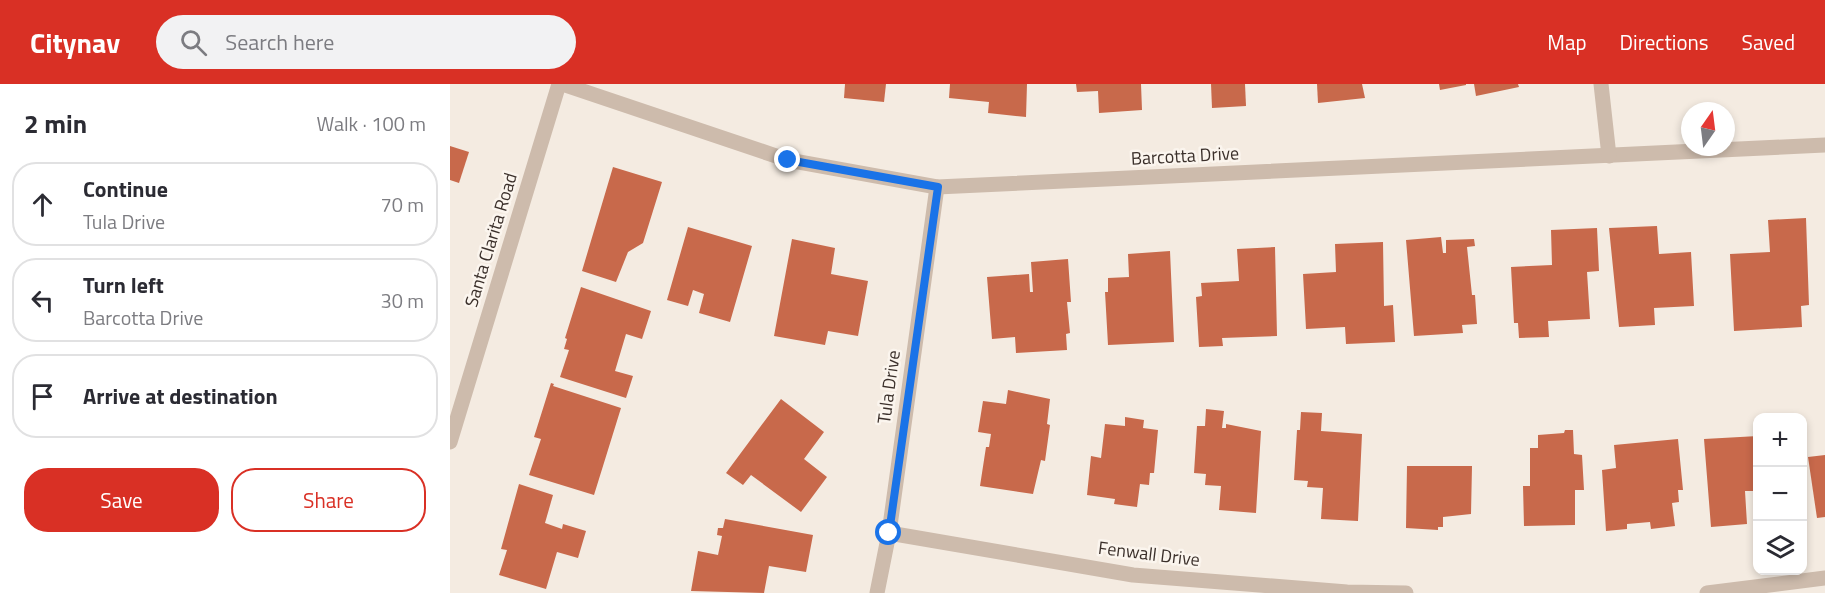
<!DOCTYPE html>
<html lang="en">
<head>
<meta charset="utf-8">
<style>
  :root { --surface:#fff; --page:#f2f2f3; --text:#2b2b33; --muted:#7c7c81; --line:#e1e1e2; --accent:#d93025 }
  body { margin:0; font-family:"Titillium Web",sans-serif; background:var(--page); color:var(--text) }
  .controls { position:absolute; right:18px; bottom:18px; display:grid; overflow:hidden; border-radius:12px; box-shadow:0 3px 9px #0003 }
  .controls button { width:54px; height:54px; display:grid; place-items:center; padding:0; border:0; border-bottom:2px solid var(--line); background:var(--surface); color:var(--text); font:30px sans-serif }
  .compass { position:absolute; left:1231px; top:18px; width:54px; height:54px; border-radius:50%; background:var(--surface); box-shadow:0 3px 9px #0003; rotate:14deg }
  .stop { position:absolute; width:18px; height:18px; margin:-14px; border:4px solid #1a73e8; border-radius:50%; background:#fff }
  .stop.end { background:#1a73e8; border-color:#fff; box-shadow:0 2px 6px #0008 }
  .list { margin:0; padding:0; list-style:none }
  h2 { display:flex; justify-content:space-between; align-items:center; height:78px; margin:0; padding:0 24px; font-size:26px }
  h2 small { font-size:20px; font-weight:400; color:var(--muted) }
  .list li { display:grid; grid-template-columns:39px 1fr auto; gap:18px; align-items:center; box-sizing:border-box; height:84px; margin:0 12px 12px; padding:0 12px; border:2px solid var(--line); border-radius:24px }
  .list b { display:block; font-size:22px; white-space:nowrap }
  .list p { margin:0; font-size:20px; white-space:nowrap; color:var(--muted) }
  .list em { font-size:20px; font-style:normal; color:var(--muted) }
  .actions { display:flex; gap:12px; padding:18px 24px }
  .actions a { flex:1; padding:14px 0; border:2px solid var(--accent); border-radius:24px; text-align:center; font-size:21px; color:var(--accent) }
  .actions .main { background:var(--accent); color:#fff }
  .icon { flex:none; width:33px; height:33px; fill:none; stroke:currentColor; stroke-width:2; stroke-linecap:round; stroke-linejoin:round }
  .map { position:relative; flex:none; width:1375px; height:509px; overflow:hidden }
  header { display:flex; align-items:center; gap:36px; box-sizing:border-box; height:84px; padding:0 30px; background:var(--accent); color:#fff }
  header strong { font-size:28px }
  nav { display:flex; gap:33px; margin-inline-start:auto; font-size:21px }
  .search { width:420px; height:54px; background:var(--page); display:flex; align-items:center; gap:15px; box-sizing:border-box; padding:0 21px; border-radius:33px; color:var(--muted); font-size:22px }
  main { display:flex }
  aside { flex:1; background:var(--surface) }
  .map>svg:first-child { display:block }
  .building { fill:#c8694b }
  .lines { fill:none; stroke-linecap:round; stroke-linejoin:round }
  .minor { stroke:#cdbbac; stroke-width:15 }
  .route { stroke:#1a73e8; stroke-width:8 }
  .labels { text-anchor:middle; stroke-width:5; stroke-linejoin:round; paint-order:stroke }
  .street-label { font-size:18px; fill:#3b302b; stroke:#fbf5ee }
</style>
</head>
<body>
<header>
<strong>Citynav</strong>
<div class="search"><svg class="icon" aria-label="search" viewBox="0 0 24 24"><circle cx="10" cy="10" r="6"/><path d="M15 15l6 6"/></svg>Search here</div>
<nav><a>Map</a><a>Directions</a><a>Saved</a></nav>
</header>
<main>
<aside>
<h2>2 min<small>Walk · 100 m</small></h2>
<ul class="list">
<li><svg class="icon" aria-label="ahead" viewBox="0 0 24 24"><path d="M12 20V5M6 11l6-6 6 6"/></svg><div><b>Continue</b><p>Tula Drive</p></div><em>70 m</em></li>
<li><svg class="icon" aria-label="left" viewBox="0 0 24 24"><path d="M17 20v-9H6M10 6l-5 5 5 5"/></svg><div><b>Turn left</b><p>Barcotta Drive</p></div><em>30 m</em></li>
<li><svg class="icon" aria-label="arrive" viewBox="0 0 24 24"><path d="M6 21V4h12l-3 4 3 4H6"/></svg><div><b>Arrive at destination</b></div></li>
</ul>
<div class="actions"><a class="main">Save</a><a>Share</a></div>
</aside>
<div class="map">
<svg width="1375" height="509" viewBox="0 0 1375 509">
  <rect width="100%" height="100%" fill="#f4ebe1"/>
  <g class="building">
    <path d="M 395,0 L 436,0 L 434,18 L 394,14 Z"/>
    <path d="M 500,0 L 577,0 L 576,33 L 538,29 L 539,18 L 499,14 Z"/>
    <path d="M 626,0 L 691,0 L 692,26 L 649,29 L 648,7 L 627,8 Z"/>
    <path d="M 761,0 L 795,0 L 796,22 L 762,24 Z"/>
    <path d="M 867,0 L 912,0 L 915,14 L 868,19 Z"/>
    <path d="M 989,0 L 1016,0 L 1016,1 L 990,6 Z"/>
    <path d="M 1024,0 L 1068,0 L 1069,3 L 1026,12 Z"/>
    <path d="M 0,62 L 19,68 L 9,99 L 0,96 Z"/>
    <path d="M 163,83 L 212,98 L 193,159 L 178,168 L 166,198 L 132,187 Z"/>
    <path d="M 1356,134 L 1359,221 L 1351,222 L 1352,243 L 1284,247 L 1280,170 L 1320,168 L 1318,136 Z"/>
    <path d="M 1207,142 L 1209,170 L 1241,168 L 1244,222 L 1204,224 L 1205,241 L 1169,243 L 1159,144 Z"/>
    <path d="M 238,143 L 302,162 L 280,238 L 249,229 L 254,210 L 243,206 L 238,222 L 217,216 Z"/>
    <path d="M 1147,144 L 1149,187 L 1137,188 L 1140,235 L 1098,237 L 1099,253 L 1069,254 L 1068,239 L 1064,239 L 1061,183 L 1102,181 L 1101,146 Z"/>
    <path d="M 991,153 L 993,169 L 996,169 L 996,156 L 1024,155 L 1025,162 L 1017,163 L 1022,211 L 1025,211 L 1027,240 L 1012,241 L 1013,249 L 964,252 L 956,156 Z"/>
    <path d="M 342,155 L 385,164 L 381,190 L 418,197 L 408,252 L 378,247 L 375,261 L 324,252 Z"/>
    <path d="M 933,158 L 934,222 L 943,221 L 945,258 L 896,260 L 895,243 L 856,245 L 853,190 L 886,188 L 885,160 Z"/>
    <path d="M 825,163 L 827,252 L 772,254 L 773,262 L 749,263 L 746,213 L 752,212 L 751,199 L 789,197 L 787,165 Z"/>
    <path d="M 720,167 L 724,258 L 658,261 L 655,208 L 658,208 L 658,194 L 679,193 L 678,170 Z"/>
    <path d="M 618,175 L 621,218 L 617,218 L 620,249 L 616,250 L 617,266 L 566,269 L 565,253 L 542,255 L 537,193 L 579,190 L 580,208 L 583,208 L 581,178 Z"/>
    <path d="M 131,203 L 201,227 L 192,255 L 176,250 L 165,287 L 183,292 L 176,314 L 110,293 L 119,266 L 114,265 L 117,255 L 115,254 Z"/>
    <path d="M 101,299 L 104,300 L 103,302 L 171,324 L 144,411 L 79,391 L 91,355 L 84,353 Z"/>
    <path d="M 558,306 L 600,315 L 597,340 L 600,341 L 595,377 L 591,376 L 583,410 L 530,402 L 536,363 L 539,363 L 541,350 L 528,348 L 533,317 L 556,320 Z"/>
    <path d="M 331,315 L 374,348 L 354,375 L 377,393 L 351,428 L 301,391 L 293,401 L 276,389 Z"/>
    <path d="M 756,325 L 774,327 L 772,344 L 776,344 L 776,340 L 811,347 L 806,429 L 769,426 L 771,402 L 755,401 L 756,390 L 744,389 L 747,342 L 755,342 Z"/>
    <path d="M 851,328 L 872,329 L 871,347 L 912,350 L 908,437 L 871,435 L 873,404 L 857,403 L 858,397 L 844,396 L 847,346 L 850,346 Z"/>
    <path d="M 675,333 L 694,336 L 693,344 L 708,346 L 704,389 L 700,389 L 699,401 L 690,400 L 687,423 L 664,420 L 665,415 L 637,411 L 641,372 L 651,374 L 655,340 L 675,342 Z"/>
    <path d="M 1115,346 L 1123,346 L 1124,370 L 1132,371 L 1134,406 L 1125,406 L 1125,441 L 1074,442 L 1073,402 L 1080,402 L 1080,364 L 1088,364 L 1088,351 L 1114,349 Z"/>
    <path d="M 1308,352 L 1308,407 L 1295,407 L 1297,440 L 1261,443 L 1254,355 Z"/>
    <path d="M 1228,355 L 1233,406 L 1228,406 L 1229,418 L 1222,419 L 1225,442 L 1201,445 L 1200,438 L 1177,440 L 1177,445 L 1156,447 L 1152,386 L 1166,384 L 1164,361 Z"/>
    <path d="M 1375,371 L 1375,433 L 1367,434 L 1358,373 Z"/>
    <path d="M 957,382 L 1022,382 L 1021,430 L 993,433 L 993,443 L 988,443 L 988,446 L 956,444 Z"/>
    <path d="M 69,400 L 103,411 L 95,439 L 112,445 L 113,440 L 136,447 L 128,474 L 107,468 L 96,505 L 49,491 L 57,466 L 51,465 Z"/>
    <path d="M 275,435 L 363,451 L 356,488 L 319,482 L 314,509 L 241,507 L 248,467 L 268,471 L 272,452 L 267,451 L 268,444 L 273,444 Z"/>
  </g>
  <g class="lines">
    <g class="minor">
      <path d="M 112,0 L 338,76 L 487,103 L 1375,61"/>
      <path d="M 1151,0 L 1159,72"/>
      <path d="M 0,358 L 109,0"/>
      <path d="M 439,449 L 683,491 L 897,508 L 956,509"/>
      <path d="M 427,509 L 439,449 L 487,103"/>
      <path d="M 1257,509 L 1375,494"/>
    </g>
  </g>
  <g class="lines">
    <path class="route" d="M 338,76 L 488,103 L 439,449"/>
  </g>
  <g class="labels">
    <g class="street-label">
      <text transform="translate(735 72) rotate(-3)" y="6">Barcotta Drive</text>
      <text transform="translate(41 156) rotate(-73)" y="6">Santa Clarita Road</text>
      <text transform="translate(439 303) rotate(-82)" y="6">Tula Drive</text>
      <text transform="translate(699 470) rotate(7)" y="6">Fenwall Drive</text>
    </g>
  </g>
</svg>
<div class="controls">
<button>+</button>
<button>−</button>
<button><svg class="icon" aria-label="layers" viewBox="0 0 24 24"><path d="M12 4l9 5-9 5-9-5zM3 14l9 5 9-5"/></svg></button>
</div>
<svg class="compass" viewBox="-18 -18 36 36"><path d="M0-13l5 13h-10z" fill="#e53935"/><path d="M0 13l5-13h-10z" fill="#7c7c81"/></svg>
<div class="stop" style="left:439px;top:449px"></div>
<div class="stop end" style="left:338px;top:76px"></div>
</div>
</main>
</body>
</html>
